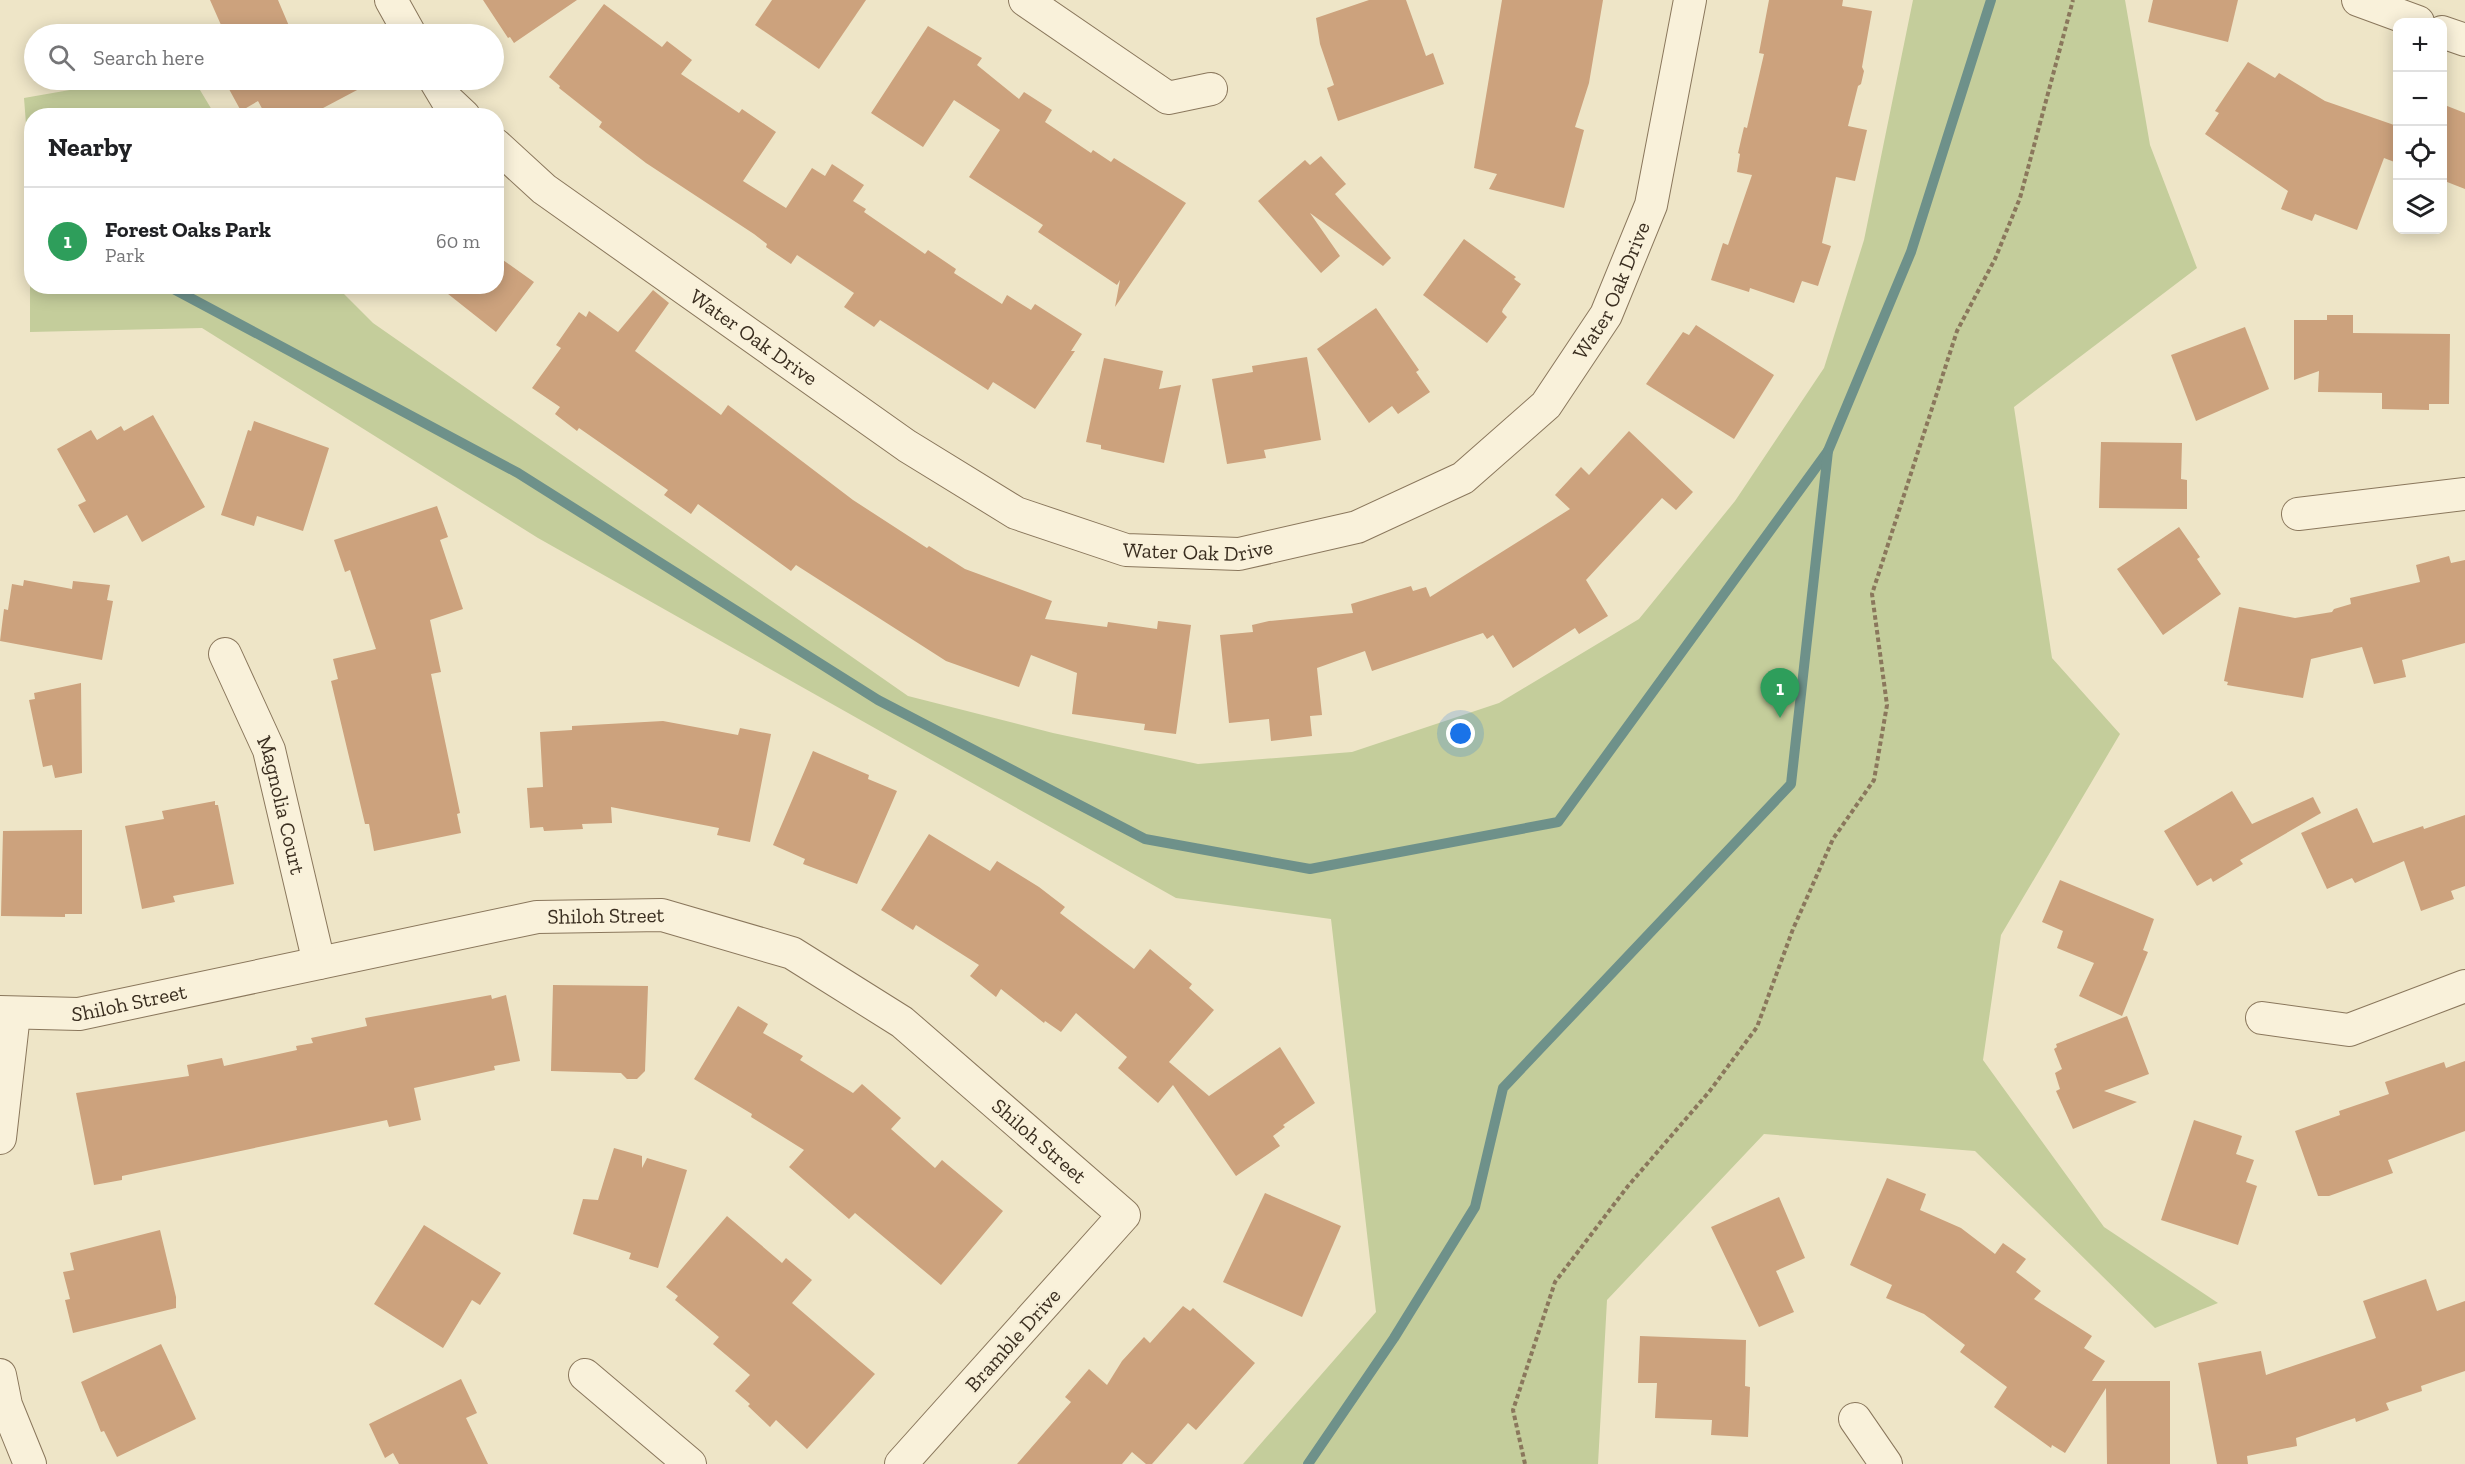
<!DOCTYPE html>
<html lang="en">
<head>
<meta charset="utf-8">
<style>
  :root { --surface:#fff; --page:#f2f2f2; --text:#202124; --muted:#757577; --line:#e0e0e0; --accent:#7c3aed }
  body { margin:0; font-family:"Zilla Slab",serif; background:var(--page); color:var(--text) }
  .controls { position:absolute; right:18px; top:18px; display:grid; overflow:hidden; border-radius:12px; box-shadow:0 3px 15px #0003 }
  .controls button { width:54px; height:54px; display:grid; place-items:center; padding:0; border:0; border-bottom:2px solid var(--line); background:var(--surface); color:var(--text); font:30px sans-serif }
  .you { position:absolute; left:1461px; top:734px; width:21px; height:21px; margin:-15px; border:4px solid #fff; border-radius:50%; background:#1a73e8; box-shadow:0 0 0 9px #1a73e833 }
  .badge { display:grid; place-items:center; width:39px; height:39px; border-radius:50%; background:var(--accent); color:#fff; font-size:20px; font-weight:700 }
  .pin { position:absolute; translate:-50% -50px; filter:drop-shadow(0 2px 3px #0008) }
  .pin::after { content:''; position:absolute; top:32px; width:21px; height:18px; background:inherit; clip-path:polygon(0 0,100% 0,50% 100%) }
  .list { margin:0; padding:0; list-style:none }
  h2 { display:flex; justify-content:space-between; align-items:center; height:78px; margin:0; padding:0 24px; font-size:26px }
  h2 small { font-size:20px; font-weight:400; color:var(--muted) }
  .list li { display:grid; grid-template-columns:39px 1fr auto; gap:18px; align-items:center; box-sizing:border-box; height:108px; padding:0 24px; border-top:2px solid var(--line) }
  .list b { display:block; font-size:22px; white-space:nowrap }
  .list p { margin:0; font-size:20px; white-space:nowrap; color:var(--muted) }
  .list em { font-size:20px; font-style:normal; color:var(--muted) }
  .icon { flex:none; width:33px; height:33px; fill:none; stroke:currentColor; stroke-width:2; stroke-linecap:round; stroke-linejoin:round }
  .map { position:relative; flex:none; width:2465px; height:1464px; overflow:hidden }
  .search { position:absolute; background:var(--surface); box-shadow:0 3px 15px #0003; left:24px; top:24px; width:480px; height:66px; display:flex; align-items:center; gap:15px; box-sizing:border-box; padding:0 21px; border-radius:33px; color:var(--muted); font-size:22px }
  .panel { position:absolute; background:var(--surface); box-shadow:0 3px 15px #0003; left:24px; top:108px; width:480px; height:186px; border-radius:24px }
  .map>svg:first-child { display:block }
  .green { fill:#c4cd9b }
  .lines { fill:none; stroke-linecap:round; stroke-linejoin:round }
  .stream { stroke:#6e918a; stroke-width:10 }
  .building { fill:#cca27d }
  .street-casing { stroke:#8a775c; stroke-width:34 }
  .path { stroke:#8a775c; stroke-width:4; stroke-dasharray:4.5 3; stroke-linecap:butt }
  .street { stroke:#f9f1da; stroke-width:32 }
  .labels { text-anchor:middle; stroke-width:4.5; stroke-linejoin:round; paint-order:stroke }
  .street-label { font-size:21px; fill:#3a2e20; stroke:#f6eed7 }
</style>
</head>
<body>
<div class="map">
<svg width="2465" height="1464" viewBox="0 0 2465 1464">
  <rect width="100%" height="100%" fill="#eee5c7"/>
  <path class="green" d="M 1913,0 L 2125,0 L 2150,145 L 2197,268 L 2014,407 L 2052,658 L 2120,734 L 2001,935 L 1983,1060 L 2104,1227 L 2218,1303 L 2155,1328 L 1975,1151 L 1764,1134 L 1607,1300 L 1598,1464 L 1243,1464 L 1376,1312 L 1331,919 L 1176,898 L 538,538 L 202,328 L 30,332 L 30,176 L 24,98 L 127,80 L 194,80 L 215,115 L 32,116 L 32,286 L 337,287 L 373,323 L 908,696 L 1053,733 L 1198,764 L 1352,752 L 1499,703 L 1639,619 L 1735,501 L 1824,368 L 1864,240 Z"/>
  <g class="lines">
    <g class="stream">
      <path d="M 168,286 L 518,473 L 878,700 L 1145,839 L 1310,869 L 1558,822 L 1828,451"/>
      <path d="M 1308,1464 L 1394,1338 L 1475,1207 L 1503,1088 L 1791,784 L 1828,451 L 1911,252 L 1991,0"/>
    </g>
  </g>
  <g class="building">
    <path d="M 210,0 L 278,0 L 292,33 L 301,28 L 305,34 L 225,34 Z"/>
    <path d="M 483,0 L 577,0 L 514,43 L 510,37 L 508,38 Z"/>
    <path d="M 772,0 L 866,0 L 819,69 L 755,25 Z"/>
    <path d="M 1369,0 L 1406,0 L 1426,56 L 1433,53 L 1444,84 L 1338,121 L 1327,88 L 1334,85 L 1320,44 L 1316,18 Z"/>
    <path d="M 1502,0 L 1603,0 L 1589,83 L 1575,127 L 1584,130 L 1564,208 L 1489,189 L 1497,174 L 1474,168 Z"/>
    <path d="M 1769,0 L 1843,0 L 1842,6 L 1872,11 L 1862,67 L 1864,71 L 1861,84 L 1858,86 L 1848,126 L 1867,130 L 1855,181 L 1836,177 L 1822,243 L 1831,246 L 1818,286 L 1802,281 L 1794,303 L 1750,288 L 1749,292 L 1711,280 L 1723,243 L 1728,245 L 1752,175 L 1737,172 L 1740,154 L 1738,153 L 1744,127 L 1747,128 L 1764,54 L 1759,53 Z"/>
    <path d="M 2153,0 L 2238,0 L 2228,42 L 2148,22 Z"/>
    <path d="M 604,4 L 662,47 L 667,41 L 692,60 L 681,74 L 739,113 L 742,109 L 776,132 L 743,181 L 786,208 L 812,168 L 825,176 L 832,164 L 864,185 L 853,201 L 866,209 L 864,212 L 925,254 L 928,250 L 956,269 L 954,273 L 1002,304 L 1007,295 L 1031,310 L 1035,304 L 1082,334 L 1071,351 L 1075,351 L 1035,409 L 993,382 L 988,390 L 880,320 L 874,327 L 844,307 L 854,293 L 797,255 L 791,264 L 766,247 L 767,244 L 754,234 L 646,163 L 599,127 L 602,122 L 559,88 L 560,86 L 549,77 Z"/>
    <path d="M 928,26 L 982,58 L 977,65 L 1019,99 L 1024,92 L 1052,110 L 1045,122 L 1091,153 L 1093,150 L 1111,162 L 1114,158 L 1186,203 L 1115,307 L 1120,280 L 1117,285 L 1038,232 L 1043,225 L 969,177 L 1000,130 L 954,100 L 923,147 L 871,113 Z"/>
    <path d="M 2248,62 L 2275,78 L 2279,73 L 2325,101 L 2397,126 L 2397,163 L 2384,158 L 2357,230 L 2315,214 L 2312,221 L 2281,209 L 2288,191 L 2205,134 L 2219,113 L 2215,111 Z"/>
    <path d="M 224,80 L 376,80 L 308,116 L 266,116 L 258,101 L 241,111 Z"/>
    <path d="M 2442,104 L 2465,113 L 2465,189 L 2442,180 Z"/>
    <path d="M 1321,156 L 1346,184 L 1335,194 L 1391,258 L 1383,266 L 1310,213 L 1340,256 L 1321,273 L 1258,201 L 1305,160 L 1310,165 Z"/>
    <path d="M 1464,239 L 1516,277 L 1514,279 L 1521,284 L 1503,309 L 1502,312 L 1507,317 L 1487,343 L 1423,295 Z"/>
    <path d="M 496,255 L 534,282 L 496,332 L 438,286 L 496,286 Z"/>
    <path d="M 653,290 L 669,303 L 635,351 L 721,415 L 728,405 L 853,500 L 927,548 L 929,546 L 965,569 L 1052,601 L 1045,619 L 1107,627 L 1108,622 L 1157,629 L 1158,621 L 1191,625 L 1176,734 L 1144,730 L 1145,724 L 1072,714 L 1077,673 L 1031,655 L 1019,687 L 946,661 L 796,565 L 791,571 L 698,504 L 691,514 L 664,495 L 668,490 L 579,428 L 577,431 L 555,414 L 560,407 L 532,388 L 561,348 L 556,345 L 579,312 L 586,317 L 589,311 L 618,332 Z"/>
    <path d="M 1376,308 L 1419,370 L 1416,372 L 1430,392 L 1398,414 L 1392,406 L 1369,423 L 1317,349 Z"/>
    <path d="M 2327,315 L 2353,315 L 2353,333 L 2450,334 L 2449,404 L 2429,404 L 2429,410 L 2382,409 L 2382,393 L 2318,392 L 2319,371 L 2294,380 L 2294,320 L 2327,320 Z"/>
    <path d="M 1696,325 L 1774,375 L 1734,439 L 1646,384 L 1683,332 L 1689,335 Z"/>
    <path d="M 2245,327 L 2269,389 L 2196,421 L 2171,355 Z"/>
    <path d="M 1307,357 L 1321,440 L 1264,450 L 1266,458 L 1227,464 L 1212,379 L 1253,372 L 1252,366 Z"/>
    <path d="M 1104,358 L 1163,371 L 1159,389 L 1181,385 L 1164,463 L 1101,449 L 1101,445 L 1086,442 Z"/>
    <path d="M 153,415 L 205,507 L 142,542 L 127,515 L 94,533 L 78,505 L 86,501 L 57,449 L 91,430 L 97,440 L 121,426 L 124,431 Z"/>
    <path d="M 254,421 L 329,448 L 303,531 L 257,516 L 254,526 L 221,515 L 248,430 L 251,431 Z"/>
    <path d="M 1629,431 L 1693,492 L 1676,510 L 1662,498 L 1586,580 L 1608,616 L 1579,634 L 1575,628 L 1513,668 L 1493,635 L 1487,639 L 1483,633 L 1372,671 L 1365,651 L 1317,668 L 1322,715 L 1310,716 L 1312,736 L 1271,741 L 1269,719 L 1229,723 L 1220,635 L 1253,632 L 1252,625 L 1269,621 L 1353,613 L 1351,604 L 1411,586 L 1413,591 L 1426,587 L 1430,597 L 1570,509 L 1555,495 L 1581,467 L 1589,475 Z"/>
    <path d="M 2101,442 L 2182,443 L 2181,479 L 2187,480 L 2187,509 L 2099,508 Z"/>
    <path d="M 437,506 L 448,537 L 440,540 L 463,609 L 430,620 L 441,672 L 431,674 L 460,813 L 457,814 L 461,833 L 374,851 L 369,824 L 365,824 L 331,681 L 338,679 L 333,659 L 376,649 L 350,570 L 345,572 L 334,540 Z"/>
    <path d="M 2179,527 L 2200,557 L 2197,559 L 2221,594 L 2163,635 L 2117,569 Z"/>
    <path d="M 2449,556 L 2451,563 L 2465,560 L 2465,643 L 2402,660 L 2406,677 L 2374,684 L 2362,647 L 2311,659 L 2303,698 L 2227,685 L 2228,682 L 2224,681 L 2239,607 L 2295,618 L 2332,612 L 2334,609 L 2351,604 L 2350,598 L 2420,582 L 2416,565 Z"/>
    <path d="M 24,580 L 72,589 L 73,581 L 110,585 L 107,600 L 113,601 L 102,660 L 0,641 L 4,609 L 8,610 L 12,584 L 23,586 Z"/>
    <path d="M 81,683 L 82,773 L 55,778 L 52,765 L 43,767 L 29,700 L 35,699 L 34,693 Z"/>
    <path d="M 663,721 L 738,735 L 740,728 L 771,734 L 750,842 L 717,835 L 719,828 L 611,807 L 612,823 L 582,824 L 583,829 L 544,831 L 543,827 L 530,828 L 527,788 L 543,787 L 540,732 L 572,730 L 572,726 Z"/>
    <path d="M 813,751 L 869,775 L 868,779 L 897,791 L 857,884 L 803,864 L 805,859 L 773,845 Z"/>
    <path d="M 2232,791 L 2252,824 L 2313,797 L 2321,813 L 2240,860 L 2243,864 L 2213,882 L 2211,878 L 2197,886 L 2164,831 Z"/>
    <path d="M 215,801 L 215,805 L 218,805 L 234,884 L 173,896 L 175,902 L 142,909 L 125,826 L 164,819 L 162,811 Z"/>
    <path d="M 2357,808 L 2373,843 L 2423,826 L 2424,829 L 2465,815 L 2465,886 L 2451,891 L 2454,899 L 2421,911 L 2404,861 L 2355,883 L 2352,878 L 2327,889 L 2301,833 Z"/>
    <path d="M 82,830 L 82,914 L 65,914 L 65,917 L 1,916 L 3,831 Z"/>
    <path d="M 929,834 L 990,871 L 997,861 L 1039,887 L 1065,907 L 1060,913 L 1134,969 L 1150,949 L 1192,984 L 1189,988 L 1214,1010 L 1169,1062 L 1209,1096 L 1280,1047 L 1315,1103 L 1283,1125 L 1285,1127 L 1273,1136 L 1280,1146 L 1236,1176 L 1173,1085 L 1158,1103 L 1118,1068 L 1127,1057 L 1076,1013 L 1061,1032 L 1045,1021 L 1044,1023 L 1001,989 L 996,997 L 970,976 L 979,965 L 916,925 L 913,930 L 881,910 Z"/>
    <path d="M 2060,880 L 2154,919 L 2143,950 L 2148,952 L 2122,1016 L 2079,996 L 2094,963 L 2057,948 L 2063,931 L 2042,922 Z"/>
    <path d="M 553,985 L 648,986 L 645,1071 L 637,1079 L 627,1079 L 621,1073 L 551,1071 Z"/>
    <path d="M 491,995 L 492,999 L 506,995 L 520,1061 L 494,1066 L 495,1070 L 414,1088 L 421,1120 L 389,1127 L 387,1120 L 122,1176 L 122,1180 L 94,1185 L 76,1093 L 189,1076 L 187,1065 L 222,1058 L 224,1066 L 297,1050 L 296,1046 L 313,1043 L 311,1038 L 367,1026 L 365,1018 Z"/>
    <path d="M 738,1006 L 768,1024 L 763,1033 L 803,1056 L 800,1060 L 853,1093 L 862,1084 L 901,1118 L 891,1129 L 935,1168 L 942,1160 L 1003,1211 L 941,1285 L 855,1213 L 849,1219 L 789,1167 L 804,1150 L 751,1117 L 752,1114 L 694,1079 Z"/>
    <path d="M 2127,1016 L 2149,1074 L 2104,1091 L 2137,1102 L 2073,1129 L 2056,1091 L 2060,1089 L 2055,1073 L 2062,1069 L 2054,1049 L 2057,1047 L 2056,1044 Z"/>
    <path d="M 2465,1061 L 2465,1131 L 2388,1160 L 2393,1173 L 2329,1196 L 2318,1196 L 2295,1131 L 2340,1115 L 2339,1111 L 2389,1094 L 2385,1082 L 2444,1062 L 2446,1068 Z"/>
    <path d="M 2194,1120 L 2242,1136 L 2236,1154 L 2254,1160 L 2246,1182 L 2257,1186 L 2238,1245 L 2161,1220 Z"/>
    <path d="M 614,1148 L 642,1156 L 642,1168 L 647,1158 L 687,1170 L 658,1268 L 629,1259 L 631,1253 L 573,1234 L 583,1199 L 598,1200 Z"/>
    <path d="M 1887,1178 L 1926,1194 L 1920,1210 L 1961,1228 L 1995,1254 L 2003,1243 L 2026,1259 L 2016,1272 L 2041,1291 L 2034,1299 L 2092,1336 L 2084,1348 L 2105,1361 L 2092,1381 L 2170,1381 L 2170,1464 L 2107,1464 L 2106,1388 L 2065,1453 L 2052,1445 L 2051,1448 L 1994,1407 L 2007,1387 L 1960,1352 L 1965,1345 L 1924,1314 L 1886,1298 L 1892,1285 L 1850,1265 Z"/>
    <path d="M 1265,1193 L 1341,1226 L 1302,1317 L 1223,1282 Z"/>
    <path d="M 1779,1197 L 1805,1258 L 1776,1271 L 1794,1312 L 1759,1327 L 1711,1227 Z"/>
    <path d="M 727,1216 L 782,1263 L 786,1258 L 812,1280 L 792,1303 L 875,1374 L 807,1449 L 776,1420 L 770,1427 L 748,1406 L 750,1404 L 735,1391 L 750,1375 L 713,1344 L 719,1337 L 675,1300 L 678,1296 L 666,1287 Z"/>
    <path d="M 424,1225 L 501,1273 L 480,1305 L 472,1300 L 443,1348 L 374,1304 Z"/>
    <path d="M 160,1230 L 176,1297 L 176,1308 L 73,1333 L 65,1300 L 70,1299 L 63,1272 L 74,1270 L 70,1253 Z"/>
    <path d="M 2426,1279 L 2437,1311 L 2465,1301 L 2465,1371 L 2421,1386 L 2422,1391 L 2386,1403 L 2389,1410 L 2356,1422 L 2355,1418 L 2296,1438 L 2297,1446 L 2247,1456 L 2248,1464 L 2217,1464 L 2198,1363 L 2261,1351 L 2266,1375 L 2376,1338 L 2363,1301 Z"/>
    <path d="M 1183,1306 L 1190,1311 L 1193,1308 L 1255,1363 L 1196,1430 L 1188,1423 L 1152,1464 L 1146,1464 L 1132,1452 L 1122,1464 L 1017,1464 L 1071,1402 L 1065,1397 L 1089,1369 L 1107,1385 L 1122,1361 L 1144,1337 L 1150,1343 Z"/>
    <path d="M 1640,1336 L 1746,1340 L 1745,1386 L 1750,1387 L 1748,1437 L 1711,1435 L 1712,1420 L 1655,1418 L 1657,1383 L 1638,1383 Z"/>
    <path d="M 161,1344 L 196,1419 L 117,1457 L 104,1431 L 101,1432 L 81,1382 Z"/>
    <path d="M 461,1379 L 477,1413 L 466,1418 L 488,1464 L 399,1464 L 393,1453 L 385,1458 L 369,1424 Z"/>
  </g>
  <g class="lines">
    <g class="street-casing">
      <g id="street">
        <path d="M 391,0 L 410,34"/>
        <path d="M 1025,0 L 1168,98 L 1211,89"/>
        <path d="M 2358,0 L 2418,22"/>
        <path d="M 2442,32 L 2465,40"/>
        <path d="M 435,80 L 447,100 L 464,116"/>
        <path id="s1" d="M 496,145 L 544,189 L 907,446 L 1016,513 L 1126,550 L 1239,554 L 1357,527 L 1463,478 L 1546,405 L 1606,315 L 1651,205 L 1690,0"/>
        <path d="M 2298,514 L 2465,494"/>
        <path id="s2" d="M 225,654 L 269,750 L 319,963"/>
        <path id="s3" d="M 0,1012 L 79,1014 L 537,917 L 662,915 L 792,953 L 902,1022 L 1124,1215 L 901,1464"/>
        <path d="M 2262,1018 L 2349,1030 L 2465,986"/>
        <path d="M 0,1138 L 14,1014"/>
        <path d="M 0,1375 L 6,1405 L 30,1464"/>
        <path d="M 585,1375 L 690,1464"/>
        <path d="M 1855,1419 L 1886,1464"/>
      </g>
    </g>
    <path class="path" d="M 1525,1464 L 1513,1410 L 1555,1282 L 1628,1186 L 1709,1092 L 1757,1027 L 1793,929 L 1833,839 L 1874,780 L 1887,705 L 1872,594 L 1957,331 L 1995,259 L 2020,198 L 2073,0"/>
    <use href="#street" class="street"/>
  </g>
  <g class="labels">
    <g class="street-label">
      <text dy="7" stroke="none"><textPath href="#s1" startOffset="1348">Water Oak Drive</textPath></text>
      <text dy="7" stroke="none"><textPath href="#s1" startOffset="322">Water Oak Drive</textPath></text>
      <text dy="7" stroke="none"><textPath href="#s1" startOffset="826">Water Oak Drive</textPath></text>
      <text dy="7" stroke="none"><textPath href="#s2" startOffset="162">Magnolia Court</textPath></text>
      <text dy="7" stroke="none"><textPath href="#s3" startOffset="616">Shiloh Street</textPath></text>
      <text dy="7" stroke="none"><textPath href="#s3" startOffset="130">Shiloh Street</textPath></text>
      <text dy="7" stroke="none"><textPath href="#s3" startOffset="1119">Shiloh Street</textPath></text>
      <text transform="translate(1013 1340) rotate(-48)" y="7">Bramble Drive</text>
    </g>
  </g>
</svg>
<div class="controls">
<button>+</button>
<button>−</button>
<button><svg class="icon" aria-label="locate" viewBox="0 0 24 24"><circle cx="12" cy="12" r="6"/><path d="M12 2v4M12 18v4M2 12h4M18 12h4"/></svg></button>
<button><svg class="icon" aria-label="layers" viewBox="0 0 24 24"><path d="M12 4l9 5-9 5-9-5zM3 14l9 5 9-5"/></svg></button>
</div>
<div class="you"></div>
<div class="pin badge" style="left:1780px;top:718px;background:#2e9e5b">1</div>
<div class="search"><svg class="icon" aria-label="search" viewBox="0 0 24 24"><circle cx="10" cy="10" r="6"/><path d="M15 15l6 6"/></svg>Search here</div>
<section class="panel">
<h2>Nearby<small></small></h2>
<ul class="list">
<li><span class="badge" style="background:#2e9e5b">1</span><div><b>Forest Oaks Park</b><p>Park</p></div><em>60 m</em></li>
</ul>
</section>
</div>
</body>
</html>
